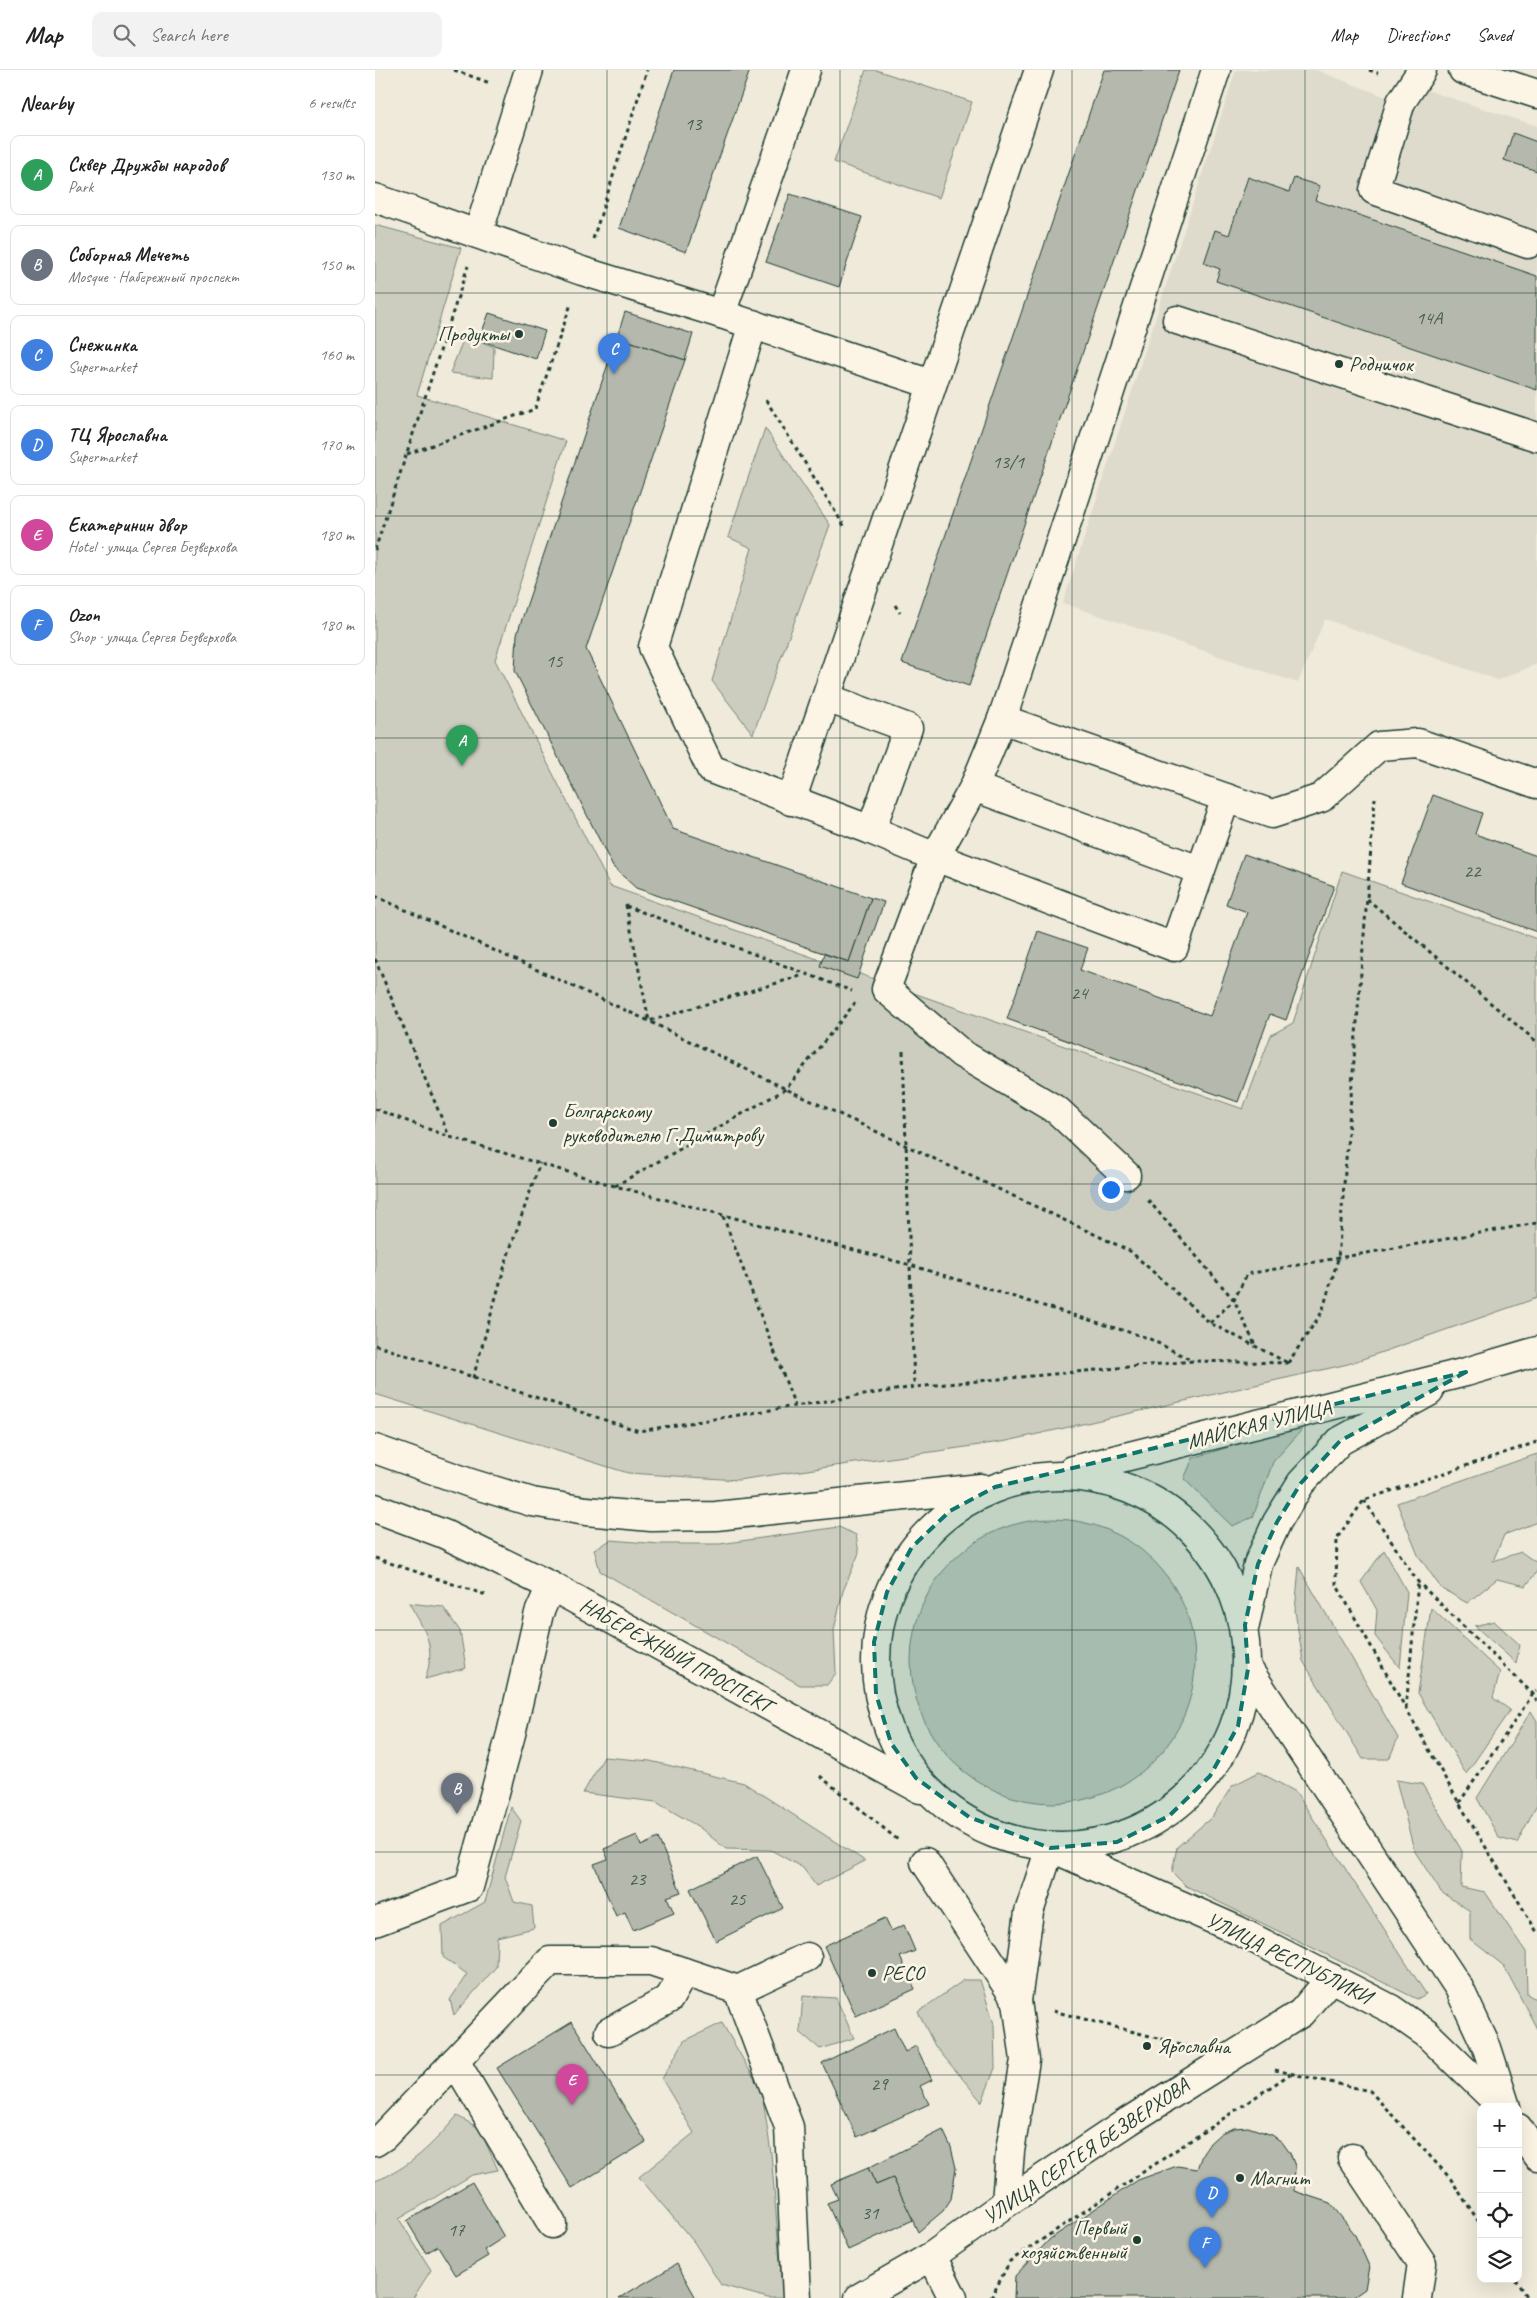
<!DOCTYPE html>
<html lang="en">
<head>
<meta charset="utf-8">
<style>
  :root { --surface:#fff; --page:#f2f2f2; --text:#222; --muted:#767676; --line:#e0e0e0; --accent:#ea580c }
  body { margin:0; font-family:Caveat,sans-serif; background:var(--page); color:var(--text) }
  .controls { position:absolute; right:15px; bottom:15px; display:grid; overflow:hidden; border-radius:10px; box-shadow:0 5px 20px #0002 }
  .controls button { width:45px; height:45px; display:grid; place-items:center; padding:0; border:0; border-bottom:1px solid var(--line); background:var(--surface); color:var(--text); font:25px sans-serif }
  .you { position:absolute; left:735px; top:1119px; width:18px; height:18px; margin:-12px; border:4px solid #fff; border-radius:50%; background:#1a73e8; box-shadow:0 0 0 8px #1a73e833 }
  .badge { display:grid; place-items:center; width:32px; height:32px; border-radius:50%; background:var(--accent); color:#fff; font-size:16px; font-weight:700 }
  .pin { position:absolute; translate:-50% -41px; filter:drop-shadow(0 1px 2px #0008) }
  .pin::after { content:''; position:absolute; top:26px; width:18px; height:15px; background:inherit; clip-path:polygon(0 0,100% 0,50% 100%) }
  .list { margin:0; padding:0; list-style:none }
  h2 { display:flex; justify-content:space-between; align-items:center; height:65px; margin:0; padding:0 20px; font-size:21px }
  h2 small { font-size:16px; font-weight:400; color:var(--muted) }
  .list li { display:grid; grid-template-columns:32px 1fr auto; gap:15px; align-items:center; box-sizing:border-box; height:80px; margin:0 10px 10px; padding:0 10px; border:1px solid var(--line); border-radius:10px }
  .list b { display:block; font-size:19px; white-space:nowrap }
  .list p { margin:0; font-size:16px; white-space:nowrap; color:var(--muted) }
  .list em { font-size:16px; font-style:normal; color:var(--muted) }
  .icon { flex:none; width:28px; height:28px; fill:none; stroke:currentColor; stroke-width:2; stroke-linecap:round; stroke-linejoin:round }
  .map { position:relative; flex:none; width:1162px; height:2228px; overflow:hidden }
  header { display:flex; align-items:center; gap:30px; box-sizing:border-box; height:70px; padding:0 25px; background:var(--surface); border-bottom:1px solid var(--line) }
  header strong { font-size:24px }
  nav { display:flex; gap:28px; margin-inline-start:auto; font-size:18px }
  .search { width:350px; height:45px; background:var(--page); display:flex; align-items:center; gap:12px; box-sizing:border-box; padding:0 18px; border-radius:10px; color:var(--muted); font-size:19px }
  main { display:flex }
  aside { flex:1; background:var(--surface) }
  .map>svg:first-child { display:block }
  .built { fill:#dedbcc }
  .green { fill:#cccdbf; stroke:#76857a }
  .building { fill:#b5b9ad; stroke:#1f3d34 }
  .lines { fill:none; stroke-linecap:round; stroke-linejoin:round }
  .minor-casing { stroke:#1f3d34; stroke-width:31 }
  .major-casing { stroke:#1f3d34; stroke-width:31 }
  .path { stroke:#1f3d34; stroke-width:3; stroke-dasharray:4 4; stroke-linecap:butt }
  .minor { stroke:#fcf5e5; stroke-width:28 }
  .major { stroke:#fcf5e5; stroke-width:28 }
  .marked { fill:#0f766e; fill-opacity:0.2; stroke:#0f766e; stroke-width:4; stroke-dasharray:10 6; stroke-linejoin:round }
  .grid { fill:none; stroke:#1f3d34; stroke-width:1; stroke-opacity:0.55 }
  .poi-dot { fill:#1f3d34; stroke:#fcf5e5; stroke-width:2 }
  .labels { text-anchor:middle; stroke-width:5; stroke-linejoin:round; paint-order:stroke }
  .number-label { font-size:19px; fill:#445c52 }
  .poi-label { font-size:21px; fill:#1f3d34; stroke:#fcf5e5; text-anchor:start }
  .street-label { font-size:21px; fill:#1f3d34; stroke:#fcf5e5 }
</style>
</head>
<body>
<header>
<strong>Map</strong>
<div class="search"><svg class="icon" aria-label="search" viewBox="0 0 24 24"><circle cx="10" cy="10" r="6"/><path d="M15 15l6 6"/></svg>Search here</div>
<nav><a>Map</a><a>Directions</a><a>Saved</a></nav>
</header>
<main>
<aside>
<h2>Nearby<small>6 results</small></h2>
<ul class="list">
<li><span class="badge" style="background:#2e9e5b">A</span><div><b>Сквер Дружбы народов</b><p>Park</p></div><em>130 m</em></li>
<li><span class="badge" style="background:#6b7280">B</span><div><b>Соборная Мечеть</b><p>Mosque · Набережный проспект</p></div><em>150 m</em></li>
<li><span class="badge" style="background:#3f7fe0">C</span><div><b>Снежинка</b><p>Supermarket</p></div><em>160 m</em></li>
<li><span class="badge" style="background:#3f7fe0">D</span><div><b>ТЦ Ярославна</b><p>Supermarket</p></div><em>170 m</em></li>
<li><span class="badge" style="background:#d1479c">E</span><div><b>Екатеринин двор</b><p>Hotel · улица Сергея Безверхова</p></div><em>180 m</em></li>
<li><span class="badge" style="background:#3f7fe0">F</span><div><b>Ozon</b><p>Shop · улица Сергея Безверхова</p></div><em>180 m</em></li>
</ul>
</aside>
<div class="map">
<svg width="1162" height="2228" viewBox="0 0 1162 2228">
  <rect width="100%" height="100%" fill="#efeada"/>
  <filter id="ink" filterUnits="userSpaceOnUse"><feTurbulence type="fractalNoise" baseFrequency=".02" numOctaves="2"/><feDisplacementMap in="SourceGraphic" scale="10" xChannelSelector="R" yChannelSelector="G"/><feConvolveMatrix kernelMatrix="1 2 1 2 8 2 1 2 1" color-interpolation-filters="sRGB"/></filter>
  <g filter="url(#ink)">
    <path class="built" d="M 861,0 L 941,0 L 1042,39 L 1048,19 L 1162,56 L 1162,594 L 1123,610 L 950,549 L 923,613 L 688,533 Z"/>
    <g class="green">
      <path d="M 491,0 L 501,0 L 597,32 L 564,128 L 459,92 Z"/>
      <path d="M 0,155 L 86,178 L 42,325 L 191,371 L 120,590 L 235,816 L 868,1039 L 896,965 L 918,953 L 967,801 L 1162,869 L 1162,1228 L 973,1294 L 632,1371 L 363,1410 L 253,1403 L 0,1324 Z"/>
      <path d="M 90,265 L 119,277 L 118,308 L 75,303 Z"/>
      <path d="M 390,358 L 455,455 L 378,664 L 337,611 L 377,478 L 353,467 Z"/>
      <path d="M 933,1353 L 898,1392 L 878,1447 L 857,1456 L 809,1409 L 818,1388 Z"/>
      <path d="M 1162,1384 L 1162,1452 L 1129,1465 L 1118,1491 L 1146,1482 L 1162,1493 L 1162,1501 L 1151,1516 L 1122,1509 L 1092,1533 L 1066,1518 L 1043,1485 L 1022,1433 Z"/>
      <circle cx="678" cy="1591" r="142"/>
      <path d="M 464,1457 L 481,1465 L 484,1483 L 468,1521 L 459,1560 L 461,1603 L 452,1615 L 425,1615 L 225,1501 L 219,1479 L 236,1470 L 284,1474 L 345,1474 Z"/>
      <path d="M 1009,1480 L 1032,1522 L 1025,1598 L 1000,1566 L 1002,1540 L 986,1512 Z"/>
      <path d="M 924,1497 L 1023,1668 L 1014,1689 L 988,1689 L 928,1591 L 920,1541 Z"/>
      <path d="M 34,1533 L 68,1537 L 85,1561 L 91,1598 L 50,1609 C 62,1576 50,1561 34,1533 Z"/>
      <path d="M 1056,1538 L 1125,1602 L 1118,1628 L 1135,1640 L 1091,1704 L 1043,1623 Z"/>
      <path d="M 1119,1551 L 1145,1575 L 1141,1593 L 1100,1556 Z"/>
      <path d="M 1156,1641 L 1162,1651 L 1162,1734 L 1142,1773 L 1124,1768 L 1102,1728 Z"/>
      <path d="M 229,1687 L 275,1691 L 369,1713 L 490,1791 L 441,1816 L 428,1798 L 396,1780 L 351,1779 L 324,1757 L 281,1732 L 208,1723 Z"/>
      <path d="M 884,1702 L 921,1722 L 1051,1924 L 1042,1929 L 811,1816 L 797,1802 L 802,1777 L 837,1747 L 857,1716 Z"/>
      <path d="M 1021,1710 L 1047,1714 L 1087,1781 L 1086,1817 L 1110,1822 L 1151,1882 L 1152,1924 L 1162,1930 L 1162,1959 L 1129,1896 L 1095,1869 L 1095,1841 L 1066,1822 L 1039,1780 Z"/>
      <path d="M 136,1737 L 146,1751 L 130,1807 L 139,1832 L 157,1836 L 159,1858 L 122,1867 L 121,1897 L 79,1945 L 75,1930 L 92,1904 L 68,1887 L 67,1856 L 110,1832 Z"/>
      <path d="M 589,1910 L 605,1910 L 619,1954 L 620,1998 L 607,2032 L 560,1976 L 543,1942 Z"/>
      <path d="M 428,1926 L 461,1928 L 479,1968 L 445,1979 L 425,1962 Z"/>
      <path d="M 347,1953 L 387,2022 L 396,2083 L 408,2228 L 393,2228 L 346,2215 L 319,2172 L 264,2107 L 319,2063 L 287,2009 L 309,1971 Z"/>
      <path d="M 82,2046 L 104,2058 L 123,2100 L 97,2105 L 24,2149 L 56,2200 L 38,2228 L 0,2228 L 0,2111 C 34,2099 59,2073 82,2046 Z"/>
    </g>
    <g class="building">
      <path d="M 299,0 L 375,0 L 311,182 L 244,158 Z"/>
      <path d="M 729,0 L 804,0 L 594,616 L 527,593 Z"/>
      <path d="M 1138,63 L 1162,72 L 1162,101 L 1129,90 Z"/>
      <path d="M 873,107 L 914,122 L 919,108 L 945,116 L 940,130 L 1162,206 L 1162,320 L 841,211 L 845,199 L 829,193 L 840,160 L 854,165 Z"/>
      <path d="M 415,124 L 487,147 L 464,217 L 391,192 Z"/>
      <path d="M 250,242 L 318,264 L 310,290 L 242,267 Z"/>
      <path d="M 114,243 L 170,261 L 161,289 L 104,270 Z"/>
      <path d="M 242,267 L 310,290 L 211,579 L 298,759 L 496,828 L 474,892 L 261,818 L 238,797 L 140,601 L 142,564 Z"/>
      <path d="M 1058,725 L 1107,743 L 1100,764 L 1162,786 L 1162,862 L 1026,813 Z"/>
      <path d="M 869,784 L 959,816 L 911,950 L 895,944 L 863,1032 L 632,949 L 663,861 L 713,878 L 705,900 L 835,946 L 872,842 L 851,834 Z"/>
      <path d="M 496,828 L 509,832 L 482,909 L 445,896 L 449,884 L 474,892 Z"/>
      <path d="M 262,1765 L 266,1776 L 283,1768 L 306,1822 L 292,1827 L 299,1843 L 258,1860 L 250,1842 L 241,1846 L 219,1794 L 233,1789 L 229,1779 Z"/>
      <path d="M 382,1786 L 408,1838 L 341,1871 L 315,1819 Z"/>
      <path d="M 510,1848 L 516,1861 L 529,1855 L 540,1881 L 525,1887 L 540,1919 L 481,1946 L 449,1876 Z"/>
      <path d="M 197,1952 L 271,2072 L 197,2118 L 122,1998 Z"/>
      <path d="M 519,1958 L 530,1982 L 541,1976 L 557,2010 L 545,2016 L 554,2034 L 482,2067 L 447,1993 Z"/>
      <path d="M 873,2057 L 897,2065 L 907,2072 L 915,2083 L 920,2096 L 919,2121 L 955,2133 L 979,2163 L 994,2196 L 990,2219 L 977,2228 L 639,2228 L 640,2206 L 675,2169 L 763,2110 L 802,2096 L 822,2099 L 827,2085 L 835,2073 L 846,2063 L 859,2058 Z"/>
      <path d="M 568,2060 L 576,2077 L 581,2098 L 576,2129 L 568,2141 L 543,2162 L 518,2108 L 501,2115 L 493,2098 Z"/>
      <path d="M 493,2098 L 501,2115 L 518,2108 L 538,2150 L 473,2180 L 452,2133 L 463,2129 L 456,2114 Z"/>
      <path d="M 97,2112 L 129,2167 L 109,2180 L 113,2186 L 81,2205 L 63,2176 L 51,2183 L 32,2151 Z"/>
      <path d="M 302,2194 L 321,2228 L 244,2228 Z"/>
    </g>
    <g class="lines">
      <g class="minor-casing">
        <g id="minor">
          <path d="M 1047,0 L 1026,32 L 999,120 L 1153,174"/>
          <path d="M 1088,0 L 1162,24"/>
          <path d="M 0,128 L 207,201 L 346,244 L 556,314"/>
          <path d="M 103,164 L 154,0"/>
          <path d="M 346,244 L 431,0"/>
          <path d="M 802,250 L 1162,367"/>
          <path d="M 378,254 L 278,577 L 336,699 L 496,760 L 560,787 L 799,877 L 851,728"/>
          <path d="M 452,628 L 533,658 L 496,760"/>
          <path d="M 627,649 L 897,744 L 946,728 L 1004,676 L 1043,673 L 1162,714"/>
          <path d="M 599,717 L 824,800"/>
          <path d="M 416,731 L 664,0"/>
          <path d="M 751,1105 L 683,1041 L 587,984 L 511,919 L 560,787 L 599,717 L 627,649 L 841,0"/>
          <path d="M 550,1792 L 642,1931"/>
          <path d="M 0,1852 L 94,1817 L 136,1664 L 164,1543 L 176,1516"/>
          <path d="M 363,1920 L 432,1887"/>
          <path d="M 234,1962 L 294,1929 L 309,1902"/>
          <path d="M 80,1991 L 177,2154"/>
          <path d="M 0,2072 L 9,2066 L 175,1891 L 276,1891 L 363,1920 L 414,2057 L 422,2228"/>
          <path d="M 977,2088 L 1047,2193 L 1042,2228"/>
          <path d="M 631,2133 L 635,2081 L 650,1990 L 642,1931 L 654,1842 L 675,1778"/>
          <path d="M 557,2186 L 578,2228"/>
          <path d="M 484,2228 L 557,2186 L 631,2133 L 754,2051 L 926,1943 L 956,1908"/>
        </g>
      </g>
      <g class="major-casing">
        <g id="major">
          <path d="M 0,1379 L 95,1413 L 157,1432 L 211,1441 L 276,1447 L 341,1446 L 606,1418"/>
          <path d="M 698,1400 L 1091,1302 L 1162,1281"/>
          <circle cx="686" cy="1591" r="185"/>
          <path d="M 0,1438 L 69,1464 L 176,1516 L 545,1719"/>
          <path d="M 870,1555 L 883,1494 L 902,1452 L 926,1413 L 965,1371 L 1054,1322"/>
          <path d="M 873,1599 L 1084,1918 L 1112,1978 L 1131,2037"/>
          <path d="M 677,1778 L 862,1860 L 1016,1939 L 1052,1964 L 1127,2037"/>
          <path d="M 1143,2058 L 1162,2086"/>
        </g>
      </g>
      <g class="path">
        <path d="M 79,0 L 115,13"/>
        <path d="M 994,0 L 1003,3"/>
        <path d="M 218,169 L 272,0"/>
        <path d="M 391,330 L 471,459"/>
        <path d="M 32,384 L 160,339 L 196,234"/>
        <path d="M 0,480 L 93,196"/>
        <path d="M 520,535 L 525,543"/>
        <path d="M 0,826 L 274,951 L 411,1019 L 755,1181 L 835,1253 L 913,1293"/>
        <path d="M 992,829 L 1162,972"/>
        <path d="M 251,835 L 274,951 L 429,905"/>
        <path d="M 251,836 L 477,921"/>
        <path d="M 0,889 L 74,1066"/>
        <path d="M 528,981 L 539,1317"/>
        <path d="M 0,1039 L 75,1067 L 240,1116 L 535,1195 L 773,1268 L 818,1291"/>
        <path d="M 240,1116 L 411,1019 L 480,933"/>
        <path d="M 773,1130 L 859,1230 L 880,1275"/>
        <path d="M 348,1146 L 420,1336"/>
        <path d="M 835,1253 L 859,1230 L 872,1204 L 1162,1153"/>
        <path d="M 0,1275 L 264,1361 L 539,1317 L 818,1291 L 913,1293"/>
        <path d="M 913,1293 L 947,1242 L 963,1189 L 1000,728"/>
        <path d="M 98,1308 L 132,1188 L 165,1093"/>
        <path d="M 1162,1372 L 989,1430 L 962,1468 L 961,1514 L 1084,1733 L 1162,1862"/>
        <path d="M 989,1430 L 1043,1512 L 1158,1624 L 1162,1631"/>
        <path d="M 0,1488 L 111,1525"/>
        <path d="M 1031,1638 L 1043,1512"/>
        <path d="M 445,1706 L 523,1770"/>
        <path d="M 1084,1733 L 1158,1624 L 1162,1621"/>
        <path d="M 678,1941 L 810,1975"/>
        <path d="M 900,2000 L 995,2021 L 1075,2108 L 1106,2155"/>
        <path d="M 1140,2209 L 1152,2228"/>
        <path d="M 616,2228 L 635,2191 L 915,2004"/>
      </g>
      <use href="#minor" class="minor"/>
      <use href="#major" class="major"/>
    </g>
  </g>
  <path class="marked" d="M 1091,1302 L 965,1371 L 926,1413 L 902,1452 L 883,1494 L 870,1555 L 873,1599 L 863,1656 L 835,1706 L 794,1746 L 742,1772 L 675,1778 L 594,1747 L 541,1708 L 516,1673 L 501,1624 L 499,1572 L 512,1522 L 537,1477 L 575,1441 L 620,1417 Z"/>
  <path class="grid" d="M 232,0 L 232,2228M 465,0 L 465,2228M 697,0 L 697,2228M 930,0 L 930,2228M 0,223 L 1162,223M 0,446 L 1162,446M 0,668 L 1162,668M 0,891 L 1162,891M 0,1114 L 1162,1114M 0,1337 L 1162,1337M 0,1560 L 1162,1560M 0,1782 L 1162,1782M 0,2005 L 1162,2005"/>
  <g class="poi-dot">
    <circle cx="144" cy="264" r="5"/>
    <circle cx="964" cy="294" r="5"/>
    <circle cx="178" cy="1053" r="5"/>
    <circle cx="497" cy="1903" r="5"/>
    <circle cx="772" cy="1976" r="5"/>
    <circle cx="865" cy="2108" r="5"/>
    <circle cx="762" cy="2170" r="5"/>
  </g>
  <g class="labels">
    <g class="number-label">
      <text x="318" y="60">13</text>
      <text x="1054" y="254">14А</text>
      <text x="633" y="398">13/1</text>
      <text x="179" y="597">15</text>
      <text x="1097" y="807">22</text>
      <text x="704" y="929">24</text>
      <text x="262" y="1815">23</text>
      <text x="362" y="1835">25</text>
      <text x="504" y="2020">29</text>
      <text x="495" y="2149">31</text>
      <text x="81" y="2166">17</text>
    </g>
    <g class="poi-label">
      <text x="134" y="271" text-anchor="end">Продукты</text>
      <text x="974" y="301">Родничок</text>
      <text x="188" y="1048">Болгарскому<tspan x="188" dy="24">руководителю Г.Димитрову</tspan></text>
      <text x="507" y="1910">РЕСО</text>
      <text x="782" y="1983">Ярославна</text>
      <text x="875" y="2115">Магнит</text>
      <text x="752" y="2165" text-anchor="end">Первый<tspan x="752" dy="24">хозяйственный</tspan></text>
    </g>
    <g class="street-label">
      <text transform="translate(884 1354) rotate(-14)" y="7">МАЙСКАЯ УЛИЦА</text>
      <text transform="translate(301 1585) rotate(29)" y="7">НАБЕРЕЖНЫЙ ПРОСПЕКТ</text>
      <text transform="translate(914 1888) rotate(26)" y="7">УЛИЦА РЕСПУБЛИКИ</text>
      <text transform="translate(711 2081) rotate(-34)" y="7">УЛИЦА СЕРГЕЯ БЕЗВЕРХОВА</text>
    </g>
  </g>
</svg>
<div class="controls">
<button>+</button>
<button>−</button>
<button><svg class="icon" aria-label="locate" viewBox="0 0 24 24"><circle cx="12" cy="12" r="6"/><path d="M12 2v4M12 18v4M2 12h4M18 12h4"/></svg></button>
<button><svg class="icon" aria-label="layers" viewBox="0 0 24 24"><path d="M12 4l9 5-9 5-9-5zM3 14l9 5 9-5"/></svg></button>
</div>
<div class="you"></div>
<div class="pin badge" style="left:87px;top:696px;background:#2e9e5b">A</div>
<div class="pin badge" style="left:82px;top:1744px;background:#6b7280">B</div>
<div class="pin badge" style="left:239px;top:304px;background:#3f7fe0">C</div>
<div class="pin badge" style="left:837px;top:2148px;background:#3f7fe0">D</div>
<div class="pin badge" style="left:197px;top:2035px;background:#d1479c">E</div>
<div class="pin badge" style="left:830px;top:2198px;background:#3f7fe0">F</div>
</div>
</main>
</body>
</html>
